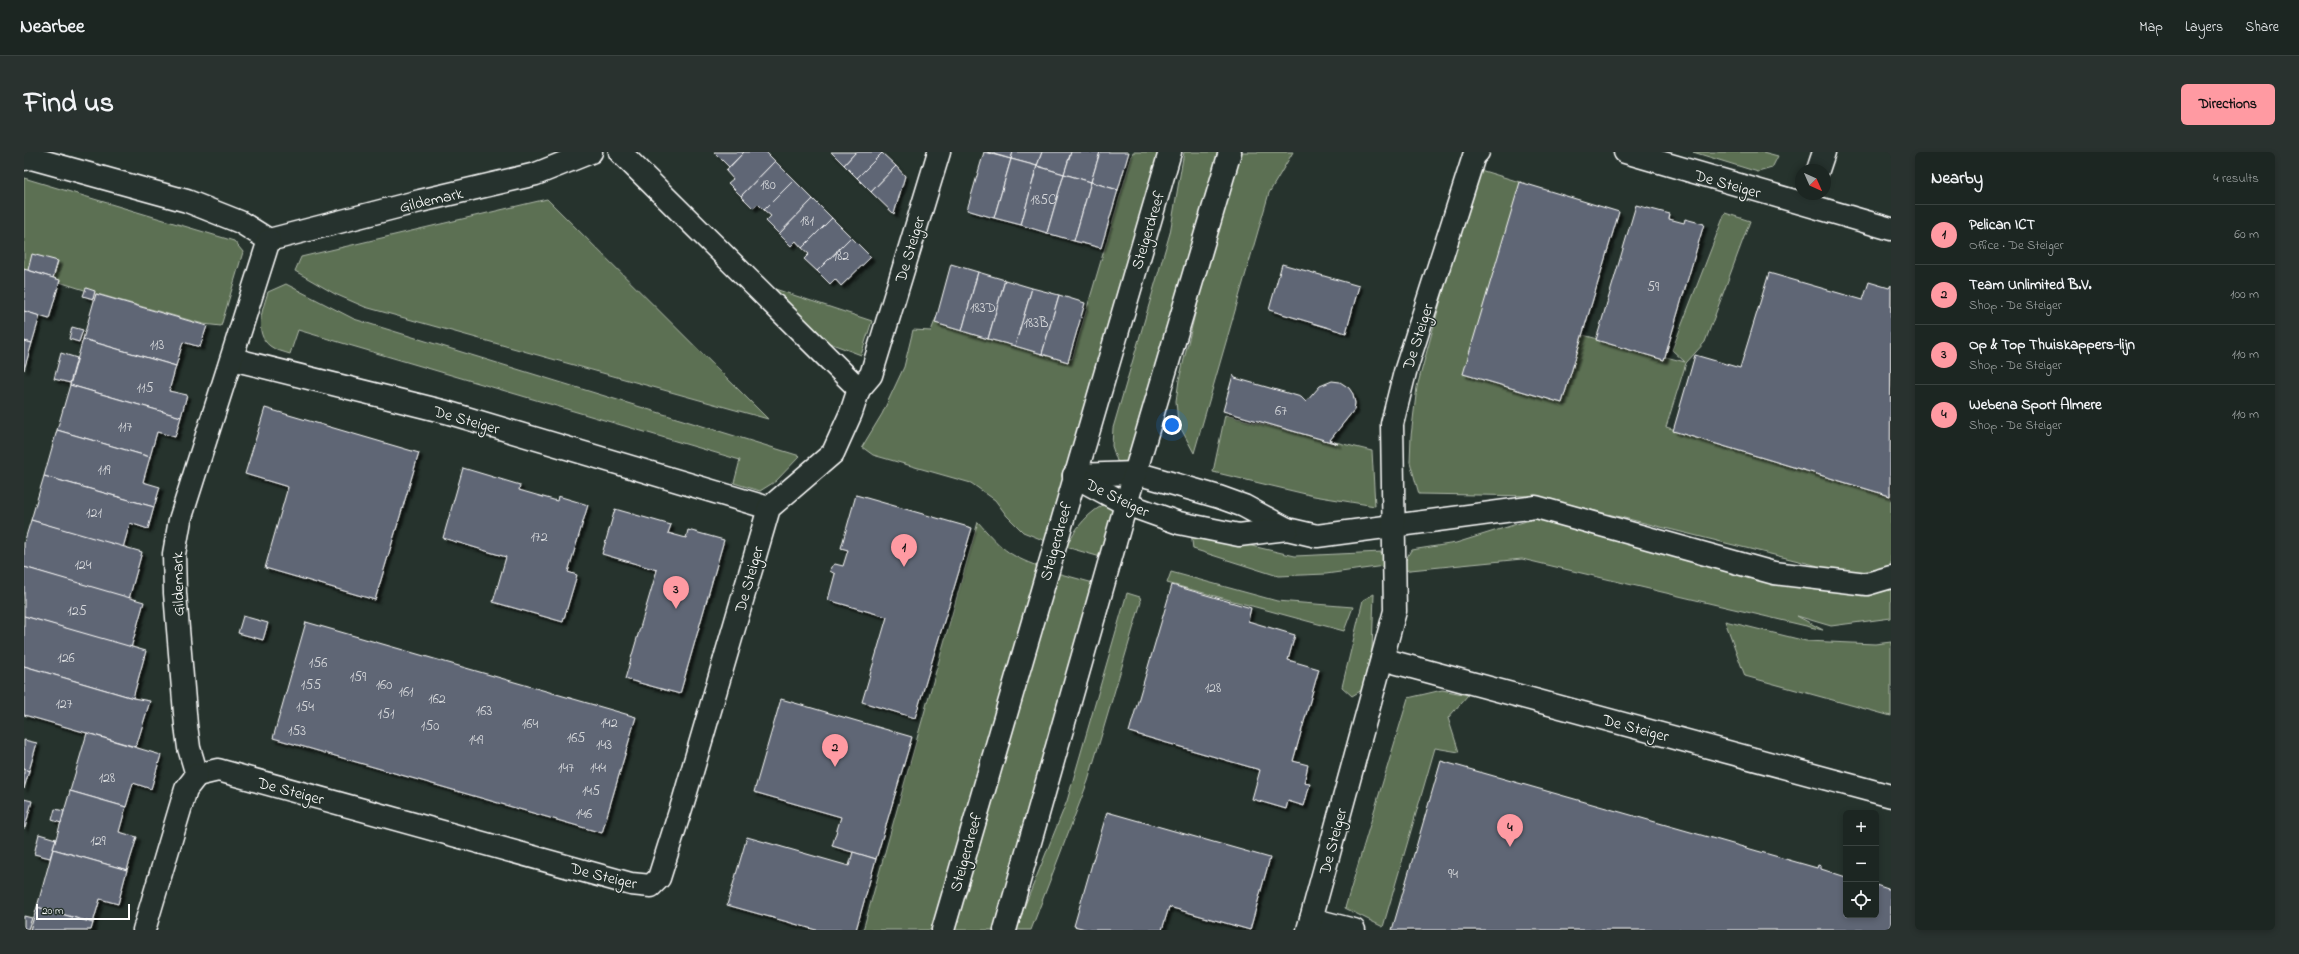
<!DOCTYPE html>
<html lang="en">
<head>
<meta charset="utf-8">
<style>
  :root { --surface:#1c2622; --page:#29322f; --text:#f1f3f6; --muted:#a0a5a5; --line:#3a4340; --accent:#ff9aa2 }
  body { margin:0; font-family:"Indie Flower",sans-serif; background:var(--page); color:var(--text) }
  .controls { position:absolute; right:12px; bottom:12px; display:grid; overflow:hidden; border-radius:6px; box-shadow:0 2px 6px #0003 }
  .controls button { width:36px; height:36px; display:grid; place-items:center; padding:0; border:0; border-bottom:1px solid var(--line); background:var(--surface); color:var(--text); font:20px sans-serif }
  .compass { position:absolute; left:1771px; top:12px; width:36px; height:36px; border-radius:50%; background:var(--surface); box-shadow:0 2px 6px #0003; rotate:135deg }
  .scale { position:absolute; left:12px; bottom:10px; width:94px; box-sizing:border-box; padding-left:4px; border:2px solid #fff; border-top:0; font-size:11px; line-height:14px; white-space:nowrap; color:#fff; -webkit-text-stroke:3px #26332d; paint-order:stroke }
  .you { position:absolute; left:1148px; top:273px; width:14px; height:14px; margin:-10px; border:3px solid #fff; border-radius:50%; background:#1a73e8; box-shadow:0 0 0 6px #1a73e833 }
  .badge { display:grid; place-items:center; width:26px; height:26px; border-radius:50%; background:var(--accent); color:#111; font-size:13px; font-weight:700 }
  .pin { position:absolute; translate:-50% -33px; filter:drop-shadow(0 1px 2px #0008) }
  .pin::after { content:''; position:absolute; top:21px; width:14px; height:12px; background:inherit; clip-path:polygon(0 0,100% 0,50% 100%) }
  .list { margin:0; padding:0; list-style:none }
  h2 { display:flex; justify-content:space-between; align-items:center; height:52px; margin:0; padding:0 16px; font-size:17px }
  h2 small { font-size:13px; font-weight:400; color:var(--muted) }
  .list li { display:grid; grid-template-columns:26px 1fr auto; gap:12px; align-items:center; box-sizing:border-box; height:60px; padding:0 16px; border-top:1px solid var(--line) }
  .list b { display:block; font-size:15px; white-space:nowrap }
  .list p { margin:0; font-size:13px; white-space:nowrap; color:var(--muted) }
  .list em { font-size:13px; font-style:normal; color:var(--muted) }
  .icon { flex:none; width:22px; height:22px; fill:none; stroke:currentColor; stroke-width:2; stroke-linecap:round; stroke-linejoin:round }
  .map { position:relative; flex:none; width:1867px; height:778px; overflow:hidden; border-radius:6px }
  header { display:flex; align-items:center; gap:24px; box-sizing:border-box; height:56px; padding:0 20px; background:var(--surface); border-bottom:1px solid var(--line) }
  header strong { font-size:19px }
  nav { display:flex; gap:22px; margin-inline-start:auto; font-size:14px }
  .intro { display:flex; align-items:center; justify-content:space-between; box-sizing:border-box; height:96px; padding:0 24px }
  h1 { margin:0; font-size:28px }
  .button { padding:10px 18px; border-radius:6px; background:var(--accent); color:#111; font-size:14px; font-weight:700 }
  main { display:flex; gap:24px; padding:0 24px }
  aside { flex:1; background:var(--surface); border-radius:6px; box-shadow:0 2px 6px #0003 }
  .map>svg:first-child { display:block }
  .green { fill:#5c7053; stroke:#aeb8a9 }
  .building { fill:#5f6674; stroke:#fff; filter:url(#shadow) }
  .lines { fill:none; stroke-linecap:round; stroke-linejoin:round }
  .minor-casing { stroke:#fff; stroke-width:25 }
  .secondary-casing { stroke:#fff; stroke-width:25 }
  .minor { stroke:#26332d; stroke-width:22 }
  .secondary { stroke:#26332d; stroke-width:22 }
  .labels { text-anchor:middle; stroke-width:3; stroke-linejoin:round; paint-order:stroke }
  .number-label { font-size:14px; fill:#d7d9dc }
  .street-label { font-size:16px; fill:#fff; stroke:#26332d }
</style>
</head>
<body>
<header>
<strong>Nearbee</strong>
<nav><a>Map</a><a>Layers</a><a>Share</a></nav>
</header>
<div class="intro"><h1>Find us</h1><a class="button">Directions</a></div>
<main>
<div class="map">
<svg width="1867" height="778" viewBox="0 0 1867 778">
  <defs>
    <filter id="shadow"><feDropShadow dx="3.5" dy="3.5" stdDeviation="1" flood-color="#0009"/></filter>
  </defs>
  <rect width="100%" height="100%" fill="#26332d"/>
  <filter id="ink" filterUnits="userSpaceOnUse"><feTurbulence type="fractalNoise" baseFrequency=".025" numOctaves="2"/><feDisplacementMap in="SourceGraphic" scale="8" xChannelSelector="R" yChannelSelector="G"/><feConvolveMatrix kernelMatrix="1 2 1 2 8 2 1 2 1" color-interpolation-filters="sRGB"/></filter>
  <g filter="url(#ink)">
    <g class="green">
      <path d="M 1109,0 L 1137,0 L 1024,390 L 999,380 L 983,364 L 971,348 L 947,331 L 849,303 L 838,295 L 858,262 L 880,215 L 889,178 L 907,179 L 912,166 L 1048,207 Z"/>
      <path d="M 1160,0 L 1200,0 L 1111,305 L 1101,312 L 1093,309 L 1088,294 L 1089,276 L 1146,81 Z"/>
      <path d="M 1217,0 L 1269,0 L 1245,41 L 1170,301 L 1154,271 L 1152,249 L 1155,228 L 1179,129 Z"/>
      <path d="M 1669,0 L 1739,0 L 1754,4 L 1748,16 L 1734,20 Z"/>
      <path d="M 1453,17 L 1499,31 L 1534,242 L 1559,183 L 1661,210 L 1648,198 L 1701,61 L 1726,69 L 1681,190 L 1662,211 L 1642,275 L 1866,344 L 1867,340 L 1867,414 L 1837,420 L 1811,418 L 1511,344 L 1395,342 L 1386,310 L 1387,284 L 1393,235 Z"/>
      <path d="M 0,26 L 210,89 L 219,100 L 197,174 L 179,172 L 70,141 L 0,119 Z"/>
      <path d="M 523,47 L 744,267 L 341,155 L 311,142 L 271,119 L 277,105 Z"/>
      <path d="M 262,132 L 330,167 L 776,304 L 752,329 L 736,339 L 710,331 L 716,308 L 274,178 L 266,202 C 260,200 251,198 246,194 C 229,181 239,156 244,140 Z"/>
      <path d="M 748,136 L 848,169 L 837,203 L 795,187 Z"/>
      <path d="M 1201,263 L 1348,299 L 1351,354 L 1290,344 L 1189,320 Z"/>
      <path d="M 1085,350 L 1091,353 L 1080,406 L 1042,395 C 1051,376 1065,359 1085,350 Z"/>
      <path d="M 1512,366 L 1838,444 L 1867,436 L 1867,466 L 1807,474 L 1773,464 L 1799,478 L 1498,407 L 1376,419 L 1387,398 L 1432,391 Z"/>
      <path d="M 954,370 C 977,396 983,403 1016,415 L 911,778 L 839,778 Z"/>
      <path d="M 1167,380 L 1271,404 L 1358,400 L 1360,414 L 1302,422 L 1254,424 L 1169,397 Z"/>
      <path d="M 1147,420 L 1253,449 L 1329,455 L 1320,479 L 1143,431 Z"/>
      <path d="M 1033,421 L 1073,432 L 973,778 L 930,778 Z"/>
      <path d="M 1103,441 L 1116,445 L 1117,450 L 1064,629 L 1007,778 L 991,778 L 1043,649 Z"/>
      <path d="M 1350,442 L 1348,498 L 1338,538 L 1328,544 L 1318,535 L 1339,448 Z"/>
      <path d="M 1701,469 L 1782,489 L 1851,492 L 1867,490 L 1867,564 L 1721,524 Z"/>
      <path d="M 1418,538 L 1444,543 L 1424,566 L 1435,600 L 1411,596 L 1359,775 L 1321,756 L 1384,546 Z"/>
    </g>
    <g class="building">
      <path d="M 690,0 L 720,0 L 705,15 Z"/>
      <path d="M 720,0 L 742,0 L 751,9 L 717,44 L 704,31 L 709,27 L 702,19 Z"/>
      <path d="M 807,0 L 832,0 L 820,13 Z"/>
      <path d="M 832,0 L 857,0 L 858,1 L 833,26 L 820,13 Z"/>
      <path d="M 960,0 L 987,7 L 970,66 L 943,58 Z"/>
      <path d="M 963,0 L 989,0 L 987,7 Z"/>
      <path d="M 989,0 L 1018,0 L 1013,14 L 987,7 Z"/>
      <path d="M 1018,0 L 1047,0 L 1040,22 L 1013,14 Z"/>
      <path d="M 1047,0 L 1076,0 L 1067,30 L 1040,22 Z"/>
      <path d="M 1076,0 L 1105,0 L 1094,38 L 1067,30 Z"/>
      <path d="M 858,1 L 872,14 L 847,40 L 833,26 Z"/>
      <path d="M 987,7 L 1013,14 L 997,73 L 970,66 Z"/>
      <path d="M 751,9 L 770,28 L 740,58 L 734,52 L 729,56 L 717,44 Z"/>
      <path d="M 872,14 L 881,24 L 870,62 L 847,40 Z"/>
      <path d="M 1013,14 L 1040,22 L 1023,81 L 997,73 Z"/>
      <path d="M 1040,22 L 1067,30 L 1050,89 L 1023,81 Z"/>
      <path d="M 770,28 L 789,47 L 755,82 L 742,69 L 747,64 L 740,58 Z"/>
      <path d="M 1067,30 L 1094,38 L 1077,96 L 1050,89 Z"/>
      <path d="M 1496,30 L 1595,60 L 1538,251 L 1439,222 Z"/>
      <path d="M 789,47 L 808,66 L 778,96 L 772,89 L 767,94 L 755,82 Z"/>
      <path d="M 1612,53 L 1646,62 L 1645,67 L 1660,71 L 1661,67 L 1680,72 L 1640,208 L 1572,188 Z"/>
      <path d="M 808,66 L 827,85 L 793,119 L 780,107 L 785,102 L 778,96 Z"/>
      <path d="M 827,85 L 847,105 L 817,134 L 811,127 L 806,132 L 793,119 Z"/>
      <path d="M 8,102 L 34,109 L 29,126 L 4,118 Z"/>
      <path d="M 927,112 L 954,120 L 938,179 L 911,171 Z"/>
      <path d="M 1258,112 L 1335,134 L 1322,181 L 1245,158 Z"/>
      <path d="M 0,117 L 36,128 L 25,167 L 0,159 Z"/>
      <path d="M 954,120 L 981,128 L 964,187 L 938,179 Z"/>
      <path d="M 1745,121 L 1839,148 L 1845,130 L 1865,136 L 1867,133 L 1866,344 L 1649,279 L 1671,203 L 1716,216 Z"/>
      <path d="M 981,128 L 1008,136 L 991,194 L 964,187 Z"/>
      <path d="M 62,136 L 71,139 L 69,147 L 59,144 Z"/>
      <path d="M 1008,136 L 1035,143 L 1018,202 L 991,194 Z"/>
      <path d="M 72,142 L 183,174 L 176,195 L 159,190 L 152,214 L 59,187 Z"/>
      <path d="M 1035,143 L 1061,151 L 1044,210 L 1018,202 Z"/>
      <path d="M 0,159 L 16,164 L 8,191 L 0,189 Z"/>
      <path d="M 48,175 L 59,178 L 55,190 L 45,187 Z"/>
      <path d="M 59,187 L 152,214 L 145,239 L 163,243 L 157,265 L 46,233 Z"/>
      <path d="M 0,189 L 8,191 L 0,218 Z"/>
      <path d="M 37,201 L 53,206 L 46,231 L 30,227 Z"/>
      <path d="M 1209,223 L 1211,226 L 1277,245 L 1282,250 L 1296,234 L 1308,229 L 1316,230 L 1325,236 L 1329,242 L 1331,251 L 1330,258 L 1306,288 L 1314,292 L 1199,259 Z"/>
      <path d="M 46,233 L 157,265 L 151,285 L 133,280 L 126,305 L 33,278 Z"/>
      <path d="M 241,256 L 395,301 L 351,448 L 241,416 L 264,335 L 221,322 Z"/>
      <path d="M 33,278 L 126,305 L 119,330 L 136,335 L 130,355 L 20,324 Z"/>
      <path d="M 439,316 L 496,333 L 495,338 L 533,349 L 534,344 L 564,353 L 544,420 L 553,423 L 539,470 L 469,450 L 482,405 L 419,386 Z"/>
      <path d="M 20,324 L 130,355 L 124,377 L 106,371 L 99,396 L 7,368 Z"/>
      <path d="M 832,343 L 948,376 L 891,566 L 838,550 L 863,465 L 804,448 L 811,422 L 806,419 L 807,415 L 811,412 L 819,414 L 824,398 L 817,396 Z"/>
      <path d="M 591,357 L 647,373 L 644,381 L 662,386 L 664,378 L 700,388 L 656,542 L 601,527 L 633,418 L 578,402 Z"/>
      <path d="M 7,368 L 118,400 L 105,447 L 0,415 L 0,391 Z"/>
      <path d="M 0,415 L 120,450 L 107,496 L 0,464 Z"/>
      <path d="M 1148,433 L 1227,456 L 1224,469 L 1271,483 L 1264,508 L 1295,517 L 1269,609 L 1284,613 L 1280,631 L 1286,632 L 1280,654 L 1264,649 L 1262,657 L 1228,647 L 1236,618 L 1105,580 Z"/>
      <path d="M 0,464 L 122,499 L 109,546 L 0,514 Z"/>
      <path d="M 219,464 L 244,471 L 239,488 L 214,481 Z"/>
      <path d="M 282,470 L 612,565 L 578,681 L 249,586 Z"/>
      <path d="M 0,514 L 109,546 L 126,549 L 112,595 L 0,563 Z"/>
      <path d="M 757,547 L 888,585 L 852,707 L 808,694 L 817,665 L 730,640 Z"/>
      <path d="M 63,581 L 137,603 L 127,637 L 109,631 L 102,655 L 46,639 Z"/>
      <path d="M 0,588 L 13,591 L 5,619 L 0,617 Z"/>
      <path d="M 1417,609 L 1793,716 L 1794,713 L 1797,714 L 1797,717 L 1822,725 L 1822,763 L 1852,763 L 1852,733 L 1867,738 L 1867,778 L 1368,778 Z"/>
      <path d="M 0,617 L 5,619 L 0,637 Z"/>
      <path d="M 46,639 L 102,655 L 95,680 L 113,685 L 103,718 L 29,697 Z"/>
      <path d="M 0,647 L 8,649 L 1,676 L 0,676 Z"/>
      <path d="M 31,657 L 40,659 L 37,671 L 28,668 Z"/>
      <path d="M 1083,660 L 1246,706 L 1226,778 L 1145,755 L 1138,778 L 1065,778 L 1050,774 Z"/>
      <path d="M 15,682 L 32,687 L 26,706 L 10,702 Z"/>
      <path d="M 723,685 L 825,714 L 829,700 L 852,707 L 832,778 L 792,778 L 703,753 Z"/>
      <path d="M 29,697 L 103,718 L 94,752 L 76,747 L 69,771 L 13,755 Z"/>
      <path d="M 13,755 L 69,771 L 67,778 L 6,778 Z"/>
      <path d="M 0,764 L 8,766 L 4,777 L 0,776 Z"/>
    </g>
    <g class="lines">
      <g class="minor-casing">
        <g id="minor">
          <path d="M 596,0 L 835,237"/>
          <path d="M 1601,0 L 1867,77"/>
          <path d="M 0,7 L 7,6 L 163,49 L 216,70 L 245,88 L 396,49 L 512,22 L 567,0"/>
          <path d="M 1794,18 L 1800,0"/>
          <path d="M 208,207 L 422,260 L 745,356"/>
          <path d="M 1050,323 L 1112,321 L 1195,345 L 1220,354 L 1263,377 L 1293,384 L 1512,355 L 1750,421 L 1843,432 L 1867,425"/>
          <path d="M 1050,324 L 1102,352 L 1155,371 L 1215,383 L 1263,377"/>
          <path d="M 1358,507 L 1867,644"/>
          <path d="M 173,623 L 194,618 L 607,732 L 627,734 L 635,726 L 660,647 L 745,356 L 809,301 L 827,261 L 835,237 L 847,223 L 915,0"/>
          <path d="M 173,623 L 165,596 L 162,573 L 151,441 L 150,402 L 156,368 L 245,88"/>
          <path d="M 1287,767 L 1330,778"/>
          <path d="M 120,778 L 162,637 L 173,623"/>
          <path d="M 1284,778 L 1371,459 L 1368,272 L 1381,220 L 1450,4 L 1454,0"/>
        </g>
      </g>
      <g class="secondary-casing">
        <g id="secondary">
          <path d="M 919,778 L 1146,0"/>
          <path d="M 981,778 L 1102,352 L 1206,0"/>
        </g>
      </g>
      <use href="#minor" class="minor"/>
      <use href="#secondary" class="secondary"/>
    </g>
  </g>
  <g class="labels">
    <g class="number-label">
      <text x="744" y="37">180</text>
      <text x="1019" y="52">185C</text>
      <text x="783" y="73">181</text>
      <text x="817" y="108">182</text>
      <text x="1629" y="139">59</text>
      <text x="959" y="160">183D</text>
      <text x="1012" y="175">183B</text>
      <text x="133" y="197">113</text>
      <text x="121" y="240">115</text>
      <text x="1257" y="263">67</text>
      <text x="101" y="279">117</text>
      <text x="80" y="322">119</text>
      <text x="70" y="365">121</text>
      <text x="515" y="389">172</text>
      <text x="59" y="417">124</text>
      <text x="53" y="463">125</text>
      <text x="42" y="510">126</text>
      <text x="294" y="515">156</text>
      <text x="334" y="529">159</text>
      <text x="287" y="537">155</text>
      <text x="360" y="537">160</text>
      <text x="1189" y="540">128</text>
      <text x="382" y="544">161</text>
      <text x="413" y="551">162</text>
      <text x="40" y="556">127</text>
      <text x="281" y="559">154</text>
      <text x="460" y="563">163</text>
      <text x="362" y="566">151</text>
      <text x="585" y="575">142</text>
      <text x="506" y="576">164</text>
      <text x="406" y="578">150</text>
      <text x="273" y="583">153</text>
      <text x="552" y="590">165</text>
      <text x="452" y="592">149</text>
      <text x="580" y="597">143</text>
      <text x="542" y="620">147</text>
      <text x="574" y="620">144</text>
      <text x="83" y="630">128</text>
      <text x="567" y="643">145</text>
      <text x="560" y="666">146</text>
      <text x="74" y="693">129</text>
      <text x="1429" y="726">94</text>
    </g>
    <g class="street-label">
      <text transform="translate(1704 31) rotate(16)" y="6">De Steiger</text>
      <text transform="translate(407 47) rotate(-13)" y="6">Gildemark</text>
      <text transform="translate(1123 78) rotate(-73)" y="6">Steigerdreef</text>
      <text transform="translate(885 97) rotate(-73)" y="6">De Steiger</text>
      <text transform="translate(1393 184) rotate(-72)" y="6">De Steiger</text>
      <text transform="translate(443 267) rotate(16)" y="6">De Steiger</text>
      <text transform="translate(1094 345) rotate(26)" y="6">De Steiger</text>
      <text transform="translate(1031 389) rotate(-74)" y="6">Steigerdreef</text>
      <text transform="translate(724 427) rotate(-74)" y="6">De Steiger</text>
      <text transform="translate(153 432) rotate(-91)" y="6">Gildemark</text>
      <text transform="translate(1612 575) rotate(15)" y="6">De Steiger</text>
      <text transform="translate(267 638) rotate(15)" y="6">De Steiger</text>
      <text transform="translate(1308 689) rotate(-75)" y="6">De Steiger</text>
      <text transform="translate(941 700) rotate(-74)" y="6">Steigerdreef</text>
      <text transform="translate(580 723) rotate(14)" y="6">De Steiger</text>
    </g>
  </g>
</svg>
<div class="controls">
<button>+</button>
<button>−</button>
<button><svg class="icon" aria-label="locate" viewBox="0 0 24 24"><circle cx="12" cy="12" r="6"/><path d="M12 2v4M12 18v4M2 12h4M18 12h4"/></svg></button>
</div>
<svg class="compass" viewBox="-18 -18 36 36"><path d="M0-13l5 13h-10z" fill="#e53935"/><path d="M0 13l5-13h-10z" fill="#a0a5a5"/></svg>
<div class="scale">20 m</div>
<div class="you"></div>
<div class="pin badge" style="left:880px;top:415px">1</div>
<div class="pin badge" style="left:811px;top:615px">2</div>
<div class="pin badge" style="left:652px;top:457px">3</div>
<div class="pin badge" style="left:1486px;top:695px">4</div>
</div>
<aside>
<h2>Nearby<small>4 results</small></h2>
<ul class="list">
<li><span class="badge">1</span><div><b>Pelican ICT</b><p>Office · De Steiger</p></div><em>60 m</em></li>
<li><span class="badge">2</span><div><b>Team Unlimited B.V.</b><p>Shop · De Steiger</p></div><em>100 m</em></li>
<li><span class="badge">3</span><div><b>Op &amp; Top Thuiskappers-lijn</b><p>Shop · De Steiger</p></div><em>110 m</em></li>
<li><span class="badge">4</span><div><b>Webena Sport Almere</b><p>Shop · De Steiger</p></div><em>110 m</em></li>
</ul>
</aside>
</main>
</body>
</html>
